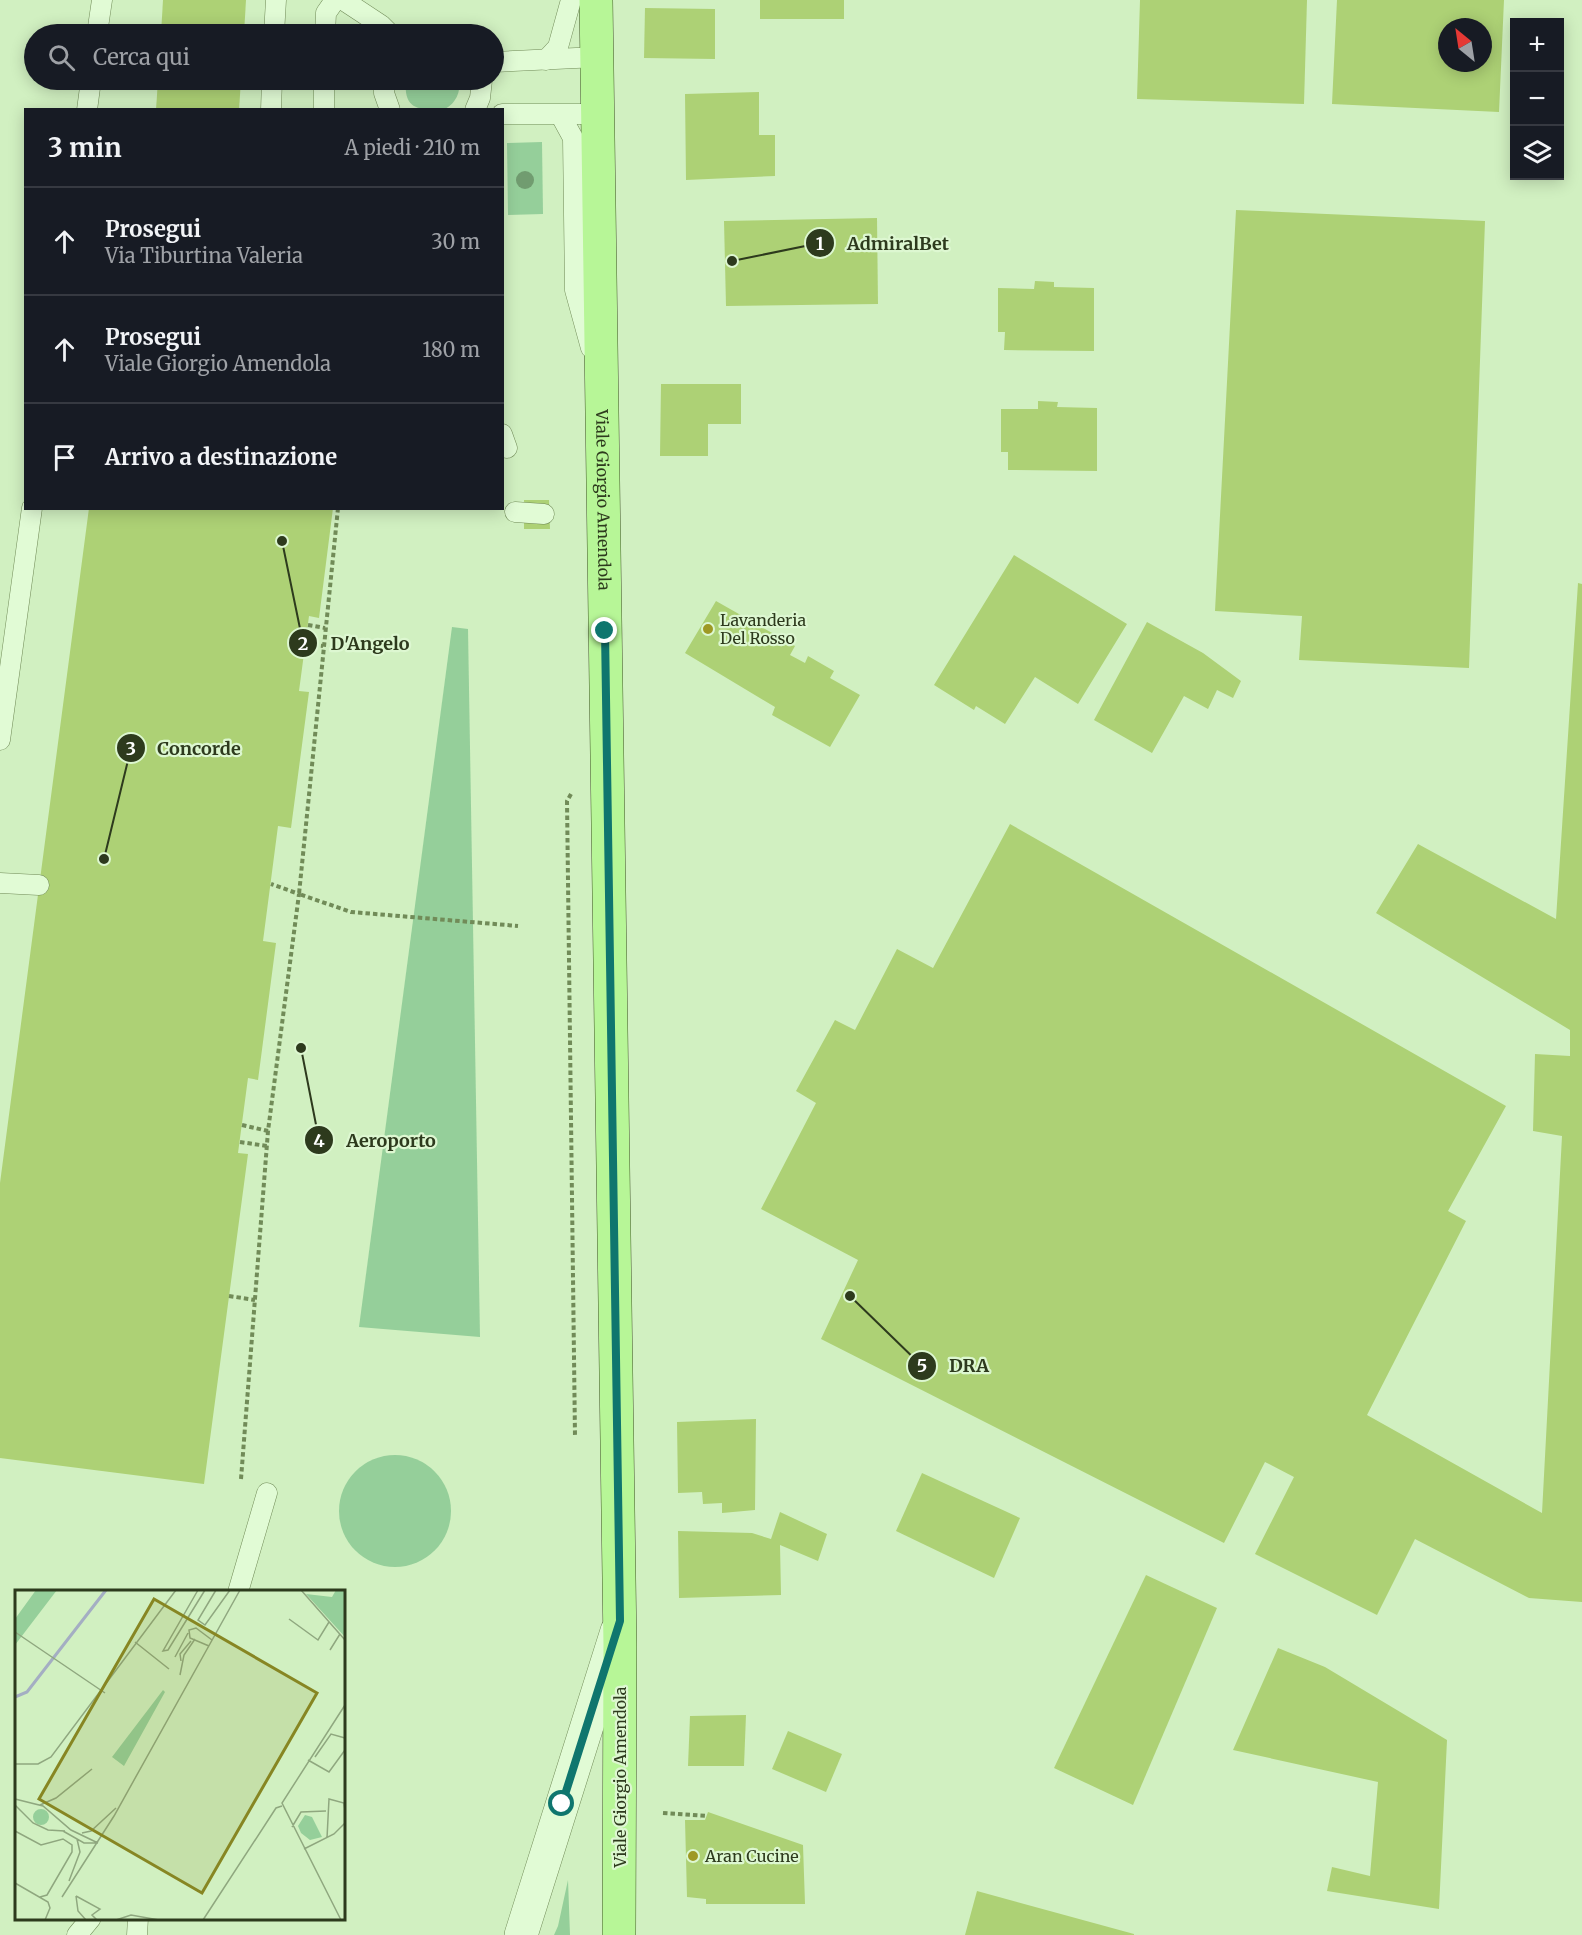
<!DOCTYPE html>
<html lang="it">
<head>
<meta charset="utf-8">
<style>
  :root { --surface:#171b24; --page:#242831; --text:#f1f3f6; --muted:#9ea1a6; --line:#363941 }
  body { margin:0; font-family:Merriweather,serif; background:var(--page); color:var(--text) }
  .controls { position:absolute; right:18px; top:18px; display:grid; overflow:hidden; border-radius:0px; box-shadow:0 3px 15px #0003 }
  .controls button { width:54px; height:54px; display:grid; place-items:center; padding:0; border:0; border-bottom:2px solid var(--line); background:var(--surface); color:var(--text); font:30px sans-serif }
  .compass { position:absolute; left:1438px; top:18px; width:54px; height:54px; border-radius:50%; background:var(--surface); box-shadow:0 3px 15px #0003; rotate:330deg }
  .stop { position:absolute; width:18px; height:18px; margin:-14px; border:4px solid #0f766e; border-radius:50%; background:#fff }
  .stop.end { background:#0f766e; border-color:#fff; box-shadow:0 2px 6px #0008 }
  .list { margin:0; padding:0; list-style:none }
  h2 { display:flex; justify-content:space-between; align-items:center; height:78px; margin:0; padding:0 24px; font-size:26px }
  h2 small { font-size:20px; font-weight:400; color:var(--muted) }
  .list li { display:grid; grid-template-columns:39px 1fr auto; gap:18px; align-items:center; box-sizing:border-box; height:108px; padding:0 24px; border-top:2px solid var(--line) }
  .list b { display:block; font-size:22px; white-space:nowrap }
  .list p { margin:0; font-size:20px; white-space:nowrap; color:var(--muted) }
  .list em { font-size:20px; font-style:normal; color:var(--muted) }
  .icon { flex:none; width:33px; height:33px; fill:none; stroke:currentColor; stroke-width:2; stroke-linecap:round; stroke-linejoin:round }
  .map { position:relative; flex:none; width:1582px; height:1935px; overflow:hidden }
  .search { position:absolute; background:var(--surface); box-shadow:0 3px 15px #0003; left:24px; top:24px; width:480px; height:66px; display:flex; align-items:center; gap:15px; box-sizing:border-box; padding:0 21px; border-radius:33px; color:var(--muted); font-size:22px }
  .panel { position:absolute; background:var(--surface); box-shadow:0 3px 15px #0003; left:24px; top:108px; width:480px; height:402px; border-radius:0px }
  .map>svg:first-child { display:block }
  .green { fill:#95cf9a }
  .building { fill:#add175; fill-rule:evenodd }
  .lines { fill:none; stroke-linecap:round; stroke-linejoin:round }
  .service-casing { stroke:#718b58; stroke-width:21 }
  .tertiary-casing { stroke:#718b58; stroke-width:34 }
  .primary-casing { stroke:#45582c; stroke-width:34 }
  .path { stroke:#718b58; stroke-width:4; stroke-dasharray:4.5 3; stroke-linecap:butt }
  .service { stroke:#e1fbd5; stroke-width:20 }
  .tertiary { stroke:#e1fbd5; stroke-width:33 }
  .primary { stroke:#b7f697; stroke-width:33 }
  .tree { fill:#719c70 }
  .route { stroke:#0f766e; stroke-width:8 }
  .poi-dot { fill:#9e9924; stroke:#ddf7d1; stroke-width:2 }
  .labels { text-anchor:middle; stroke-width:4.5; stroke-linejoin:round; paint-order:stroke }
  .street-label { font-size:16px; fill:#2d3a1d; stroke:#ddf7d1 }
  .poi-label { font-size:16px; fill:#2d3a1d; stroke:#ddf7d1; text-anchor:start }
  .inset-river { fill:none; stroke:#a4aec3; stroke-width:3 }
  .inset-road { fill:none; stroke:#8fa77f; stroke-width:1.5 }
  .view { fill:#878623; fill-opacity:0.15; stroke:#878623; stroke-width:3 }
  .inset-edge { fill:none; stroke:#2d3a1d; stroke-width:3 }
  .leader { fill:none; stroke:#2d3a1d; stroke-width:2 }
  .callout-dot { fill:#2d3a1d; stroke:#ddf7d1; stroke-width:2 }
  .mark-label { font-size:18px; text-anchor:middle; font-weight:bold; fill:#fff }
  .callout-label { font-size:18px; text-anchor:middle; font-weight:bold; fill:#2d3a1d; stroke:#ddf7d1; stroke-width:4.5; stroke-linejoin:round; paint-order:stroke }
</style>
</head>
<body>
<div class="map">
<svg width="1582" height="1935" viewBox="0 0 1582 1935">
  <rect width="100%" height="100%" fill="#d1f0c1"/>
  <g class="green">
    <path d="M 406,80 L 459,80 C 461,92 456,103 445,109 C 420,110 403,111 406,80 Z"/>
    <path d="M 542,142 L 543,214 L 508,215 L 507,143 Z"/>
    <path d="M 452,627 L 468,629 L 480,1337 L 359,1327 Z"/>
    <circle cx="395" cy="1511" r="56"/>
    <path d="M 568,1880 L 570,1935 L 554,1935 L 558,1926 Z"/>
  </g>
  <g class="building">
    <path d="M 163,0 L 246,0 L 244,34 L 161,34 Z"/>
    <rect x="760" y="0" width="84" height="19"/>
    <path d="M 1140,0 L 1307,0 L 1304,104 L 1137,99 Z"/>
    <path d="M 1337,0 L 1504,0 L 1499,112 L 1332,104 ZM 1447,27 L 1483,27 L 1483,63 L 1447,63 Z"/>
    <path d="M 645,8 L 715,9 L 715,59 L 644,58 Z"/>
    <path d="M 158,80 L 241,80 L 239,110 L 156,110 Z"/>
    <path d="M 759,92 L 759,135 L 775,135 L 775,176 L 686,180 L 685,94 Z"/>
    <path d="M 1236,210 L 1485,221 L 1469,668 L 1299,660 L 1302,616 L 1215,611 Z"/>
    <path d="M 877,218 L 878,304 L 726,306 L 724,221 Z"/>
    <path d="M 1035,281 L 1054,282 L 1054,287 L 1094,288 L 1094,351 L 1004,350 L 1005,332 L 998,332 L 998,288 L 1034,289 Z"/>
    <path d="M 661,384 L 741,384 L 741,424 L 708,424 L 708,456 L 660,456 Z"/>
    <path d="M 1038,401 L 1058,402 L 1057,407 L 1097,408 L 1097,471 L 1008,470 L 1008,452 L 1001,452 L 1001,409 L 1038,409 Z"/>
    <path d="M 524,500 L 549,500 L 550,529 L 524,529 Z"/>
    <path d="M 89,508 L 333,508 L 319,618 L 309,616 L 299,691 L 309,692 L 291,828 L 278,826 L 263,941 L 276,943 L 258,1080 L 248,1078 L 238,1153 L 248,1154 L 204,1484 L 0,1458 L 0,1183 Z"/>
    <path d="M 1014,555 L 1127,624 L 1078,704 L 1035,677 L 1005,724 L 976,706 L 974,710 L 934,685 Z"/>
    <path d="M 1578,583 L 1582,584 L 1582,1602 L 1529,1598 L 1415,1539 L 1377,1615 L 1255,1554 L 1294,1477 L 1265,1462 L 1224,1543 L 821,1339 L 858,1260 L 761,1209 L 816,1103 L 796,1091 L 835,1020 L 855,1030 L 897,949 L 933,968 L 1010,824 L 1506,1106 L 1448,1211 L 1466,1221 L 1367,1415 L 1542,1513 L 1562,1136 L 1533,1131 L 1535,1054 L 1570,1056 L 1570,1030 L 1376,913 L 1418,844 L 1556,919 Z"/>
    <path d="M 716,601 L 795,646 L 790,655 L 805,663 L 808,656 L 834,671 L 830,678 L 860,695 L 830,747 L 772,715 L 775,707 L 685,653 Z"/>
    <path d="M 1147,622 L 1203,653 L 1241,681 L 1233,698 L 1217,690 L 1208,709 L 1184,696 L 1152,753 L 1094,720 Z"/>
    <path d="M 756,1419 L 755,1510 L 722,1513 L 722,1503 L 703,1504 L 702,1492 L 678,1493 L 677,1422 Z"/>
    <path d="M 922,1473 L 1020,1518 L 994,1578 L 896,1531 Z"/>
    <path d="M 780,1512 L 827,1534 L 818,1561 L 780,1545 L 781,1595 L 679,1598 L 678,1531 L 752,1533 L 771,1539 Z"/>
    <path d="M 1146,1575 L 1217,1608 L 1133,1805 L 1054,1768 Z"/>
    <path d="M 1278,1648 L 1325,1667 L 1447,1740 L 1439,1909 L 1327,1891 L 1332,1867 L 1370,1876 L 1378,1782 L 1233,1750 Z"/>
    <path d="M 746,1715 L 744,1766 L 688,1766 L 690,1716 Z"/>
    <path d="M 788,1731 L 842,1754 L 826,1792 L 772,1769 Z"/>
    <path d="M 708,1812 L 803,1845 L 805,1904 L 706,1904 L 706,1899 L 687,1897 L 685,1820 L 705,1820 Z"/>
    <path d="M 977,1891 L 1134,1934 L 1134,1935 L 965,1935 Z"/>
  </g>
  <g class="lines">
    <g class="service-casing">
      <g id="service">
        <path d="M 343,0 L 381,25 L 390,34"/>
        <path d="M 97,34 L 102,0"/>
        <path d="M 274,34 L 276,0"/>
        <path d="M 325,34 L 326,13 L 335,0"/>
        <path d="M 546,60 L 558,47 L 571,0"/>
        <path d="M 494,62 L 597,57"/>
        <path d="M 384,80 L 384,93 L 390,110"/>
        <path d="M 87,110 L 91,80"/>
        <path d="M 271,110 L 272,80"/>
        <path d="M 324,110 L 324,80"/>
        <path d="M 475,110 L 480,98 L 482,80"/>
        <path d="M 502,114 L 597,114"/>
        <path d="M 561,116 L 573,138 L 575,290 L 591,348"/>
        <path d="M 502,434 L 507,448"/>
        <path d="M 515,512 L 544,514"/>
        <path d="M 0,740 L 32,508"/>
        <path d="M 0,883 L 39,885"/>
        <path d="M 238,1592 L 267,1493"/>
        <path d="M 77,1935 L 91,1918"/>
        <path d="M 137,1935 L 138,1918"/>
      </g>
    </g>
    <g class="tertiary-casing">
      <path id="tertiary" d="M 521,1935 L 617,1631"/>
    </g>
    <g class="primary-casing">
      <g id="primary">
        <path id="s1" d="M 596,0 L 620,1646 L 619,1935"/>
      </g>
    </g>
    <g class="path">
      <path d="M 338,508 L 299,894 L 351,912 L 518,926"/>
      <path d="M 308,625 L 325,628"/>
      <path d="M 306,644 L 323,646"/>
      <path d="M 571,794 L 567,801 L 575,1436"/>
      <path d="M 242,1125 L 268,1131"/>
      <path d="M 240,1142 L 267,1146"/>
      <path d="M 229,1296 L 255,1300"/>
      <path d="M 241,1479 L 268,1131 L 299,894 L 271,884"/>
      <path d="M 663,1813 L 707,1816"/>
    </g>
    <use href="#service" class="service"/>
    <use href="#tertiary" class="tertiary"/>
    <use href="#primary" class="primary"/>
  </g>
  <circle class="tree" cx="525" cy="180" r="9"/>
  <g class="lines">
    <path class="route" d="M 562,1804 L 620,1621 L 605,631"/>
  </g>
  <g class="poi-dot">
    <circle cx="708" cy="629" r="6"/>
    <circle cx="693" cy="1856" r="6"/>
  </g>
  <g class="labels">
    <g class="street-label">
      <text dy="6" stroke="none"><textPath href="#s1" startOffset="500">Viale Giorgio Amendola</textPath></text>
      <text transform="translate(620 1777) rotate(-90)" y="6">Viale Giorgio Amendola</text>
    </g>
    <g class="poi-label">
      <text x="720" y="626">Lavanderia<tspan x="720" dy="18">Del Rosso</tspan></text>
      <text x="705" y="1862">Aran Cucine</text>
    </g>
  </g>
  <g transform="translate(15 1590)">
    <rect width="330" height="330" fill="#d1f0c1"/>
    <path d="M 21,0 L 42,0 L 0,55 L 0,29 ZM 321,0 L 330,0 L 330,47 L 291,4 L 317,7 ZM 148,100 L 150,102 L 109,176 L 97,167 ZM18 227a8 8 0 1 1 16 0a8 8 0 1 1-16 0ZM 290,225 L 297,227 L 307,247 L 295,250 L 286,243 L 283,236 Z" fill="#95cf9a"/>
    <path class="inset-river" d="M 0,107 L 12,102 L 91,0"/>
    <path class="inset-road" d="M 183,0 L 148,61 L 153,60 L 190,0M 201,0 L 183,30 L 190,35 L 215,0M 286,0 L 330,50M 274,29 L 303,50 L 314,32M 0,42 L 90,103M 120,52 L 154,79M 194,56 L 175,48 L 174,40 L 181,38 L 197,50M 315,60 L 325,44M 160,67 L 173,43M 166,71 L 165,64 L 176,51M 165,85 L 169,65 L 180,49M 300,167 L 316,144 L 330,148M 293,170 L 314,182 L 330,160M 0,174 L 23,174 L 36,167 L 161,0M 0,209 L 28,216 L 56,240 L 83,253M 0,215 L 18,233 L 33,240 L 50,241M 25,215 L 41,208 L 77,179M 277,237 L 286,222 L 311,221M 0,241 L 26,255 L 48,249 L 57,255 L 57,262 L 32,305 L 25,307M 48,241 L 69,253 L 83,253M 67,243 L 76,241 L 101,218M 312,248 L 314,209 L 329,213 L 330,220M 289,259 L 319,244 L 330,233M 54,291 L 65,262 L 62,249M 0,293 L 33,312 L 35,318 L 30,330M 61,306 L 85,319 L 77,325 L 82,330M 61,306 L 63,321 L 71,330M 47,307 L 99,226 L 225,0M 101,330 L 116,325 L 144,330M 188,330 L 261,218 L 267,216M 326,330 L 267,213 L 330,115"/>
    <path class="view" d="M 139,9 L 302,103 L 187,303 L 24,209 Z"/>
    <rect width="330" height="330" class="inset-edge"/>
  </g>
  <path class="leader" d="M732 261L820 243M282 541L303 643M104 859L131 748M301 1048L319 1140M850 1296L922 1366"/>
  <g class="callout-dot">
    <circle cx="732" cy="261" r="6"/>
    <circle cx="282" cy="541" r="6"/>
    <circle cx="104" cy="859" r="6"/>
    <circle cx="301" cy="1048" r="6"/>
    <circle cx="850" cy="1296" r="6"/>
    <circle cx="820" cy="243" r="15"/>
    <circle cx="303" cy="643" r="15"/>
    <circle cx="131" cy="748" r="15"/>
    <circle cx="319" cy="1140" r="15"/>
    <circle cx="922" cy="1366" r="15"/>
  </g>
  <g class="mark-label">
    <text x="820" y="250">1</text>
    <text x="303" y="650">2</text>
    <text x="131" y="755">3</text>
    <text x="319" y="1147">4</text>
    <text x="922" y="1372">5</text>
  </g>
  <g class="callout-label">
    <text x="898" y="250">AdmiralBet</text>
    <text x="370" y="650">D'Angelo</text>
    <text x="199" y="755">Concorde</text>
    <text x="391" y="1147">Aeroporto</text>
    <text x="969" y="1372">DRA</text>
  </g>
</svg>
<div class="controls">
<button>+</button>
<button>−</button>
<button><svg class="icon" aria-label="layers" viewBox="0 0 24 24"><path d="M12 4l9 5-9 5-9-5zM3 14l9 5 9-5"/></svg></button>
</div>
<svg class="compass" viewBox="-18 -18 36 36"><path d="M0-13l5 13h-10z" fill="#e53935"/><path d="M0 13l5-13h-10z" fill="#9ea1a6"/></svg>
<div class="stop" style="left:562px;top:1804px"></div>
<div class="stop end" style="left:605px;top:631px"></div>
<div class="search"><svg class="icon" aria-label="search" viewBox="0 0 24 24"><circle cx="10" cy="10" r="6"/><path d="M15 15l6 6"/></svg>Cerca qui</div>
<section class="panel">
<h2>3 min<small>A piedi · 210 m</small></h2>
<ul class="list">
<li><svg class="icon" aria-label="ahead" viewBox="0 0 24 24"><path d="M12 20V5M6 11l6-6 6 6"/></svg><div><b>Prosegui</b><p>Via Tiburtina Valeria</p></div><em>30 m</em></li>
<li><svg class="icon" aria-label="ahead" viewBox="0 0 24 24"><path d="M12 20V5M6 11l6-6 6 6"/></svg><div><b>Prosegui</b><p>Viale Giorgio Amendola</p></div><em>180 m</em></li>
<li><svg class="icon" aria-label="arrive" viewBox="0 0 24 24"><path d="M6 21V4h12l-3 4 3 4H6"/></svg><div><b>Arrivo a destinazione</b></div></li>
</ul>
</section>
</div>
</body>
</html>
